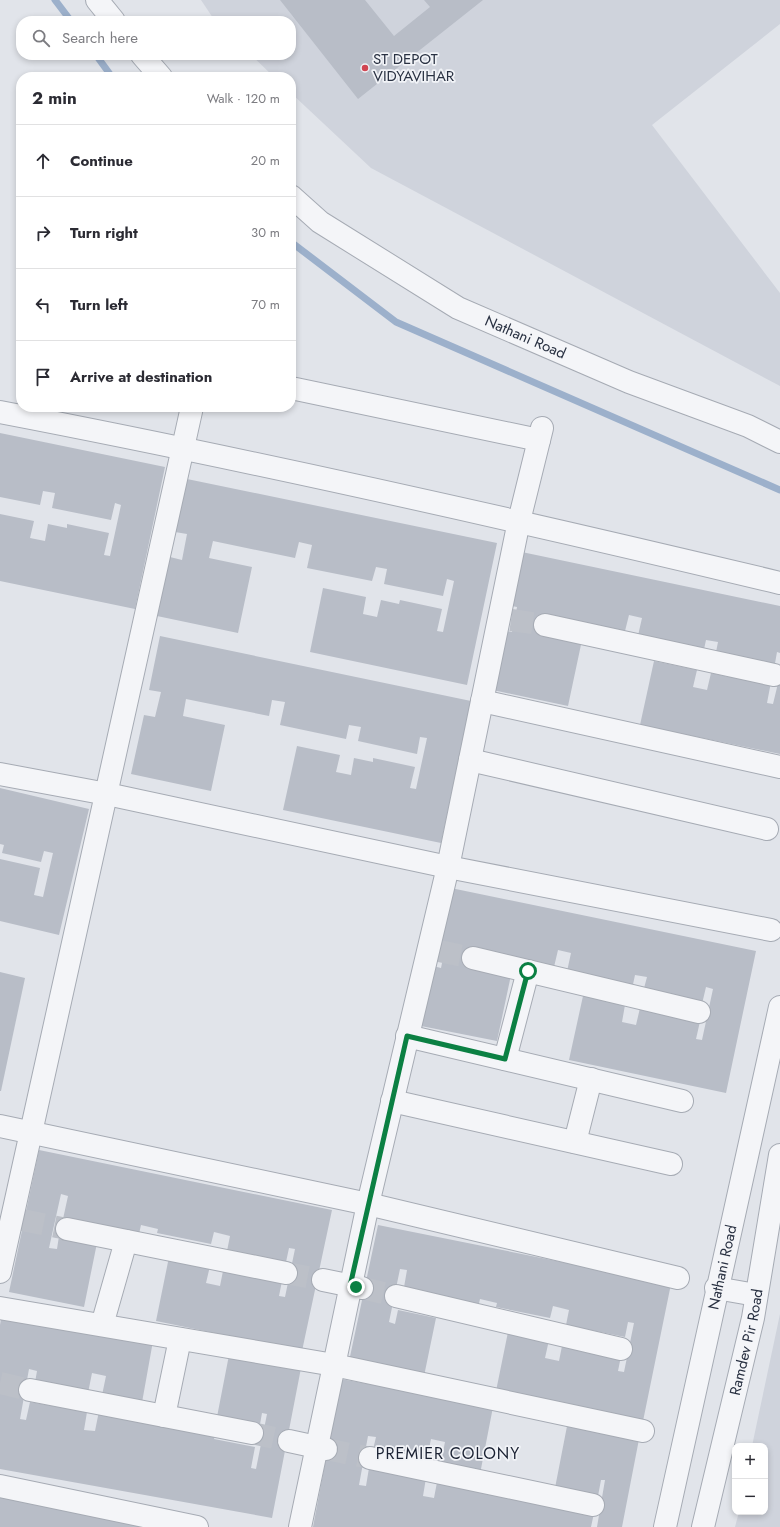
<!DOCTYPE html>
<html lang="en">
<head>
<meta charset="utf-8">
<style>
  :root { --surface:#fff; --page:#f7f7f7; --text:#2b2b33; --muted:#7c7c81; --line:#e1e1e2 }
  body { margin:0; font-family:Jost,sans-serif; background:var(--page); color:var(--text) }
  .controls { position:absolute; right:12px; bottom:12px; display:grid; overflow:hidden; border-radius:8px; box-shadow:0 2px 6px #0003 }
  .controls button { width:36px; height:36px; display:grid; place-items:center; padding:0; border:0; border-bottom:1px solid var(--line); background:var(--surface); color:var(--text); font:20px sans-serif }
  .stop { position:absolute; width:12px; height:12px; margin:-9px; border:3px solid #0b8043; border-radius:50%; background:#fff }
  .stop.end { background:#0b8043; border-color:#fff; box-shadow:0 1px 4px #0008 }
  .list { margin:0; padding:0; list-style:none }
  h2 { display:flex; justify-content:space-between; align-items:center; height:52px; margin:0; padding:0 16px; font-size:17px }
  h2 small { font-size:13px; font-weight:400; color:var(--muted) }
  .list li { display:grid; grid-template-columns:26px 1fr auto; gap:12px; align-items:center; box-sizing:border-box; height:72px; padding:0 16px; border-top:1px solid var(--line) }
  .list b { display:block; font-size:15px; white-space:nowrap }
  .list em { font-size:13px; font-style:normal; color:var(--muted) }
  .icon { flex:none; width:22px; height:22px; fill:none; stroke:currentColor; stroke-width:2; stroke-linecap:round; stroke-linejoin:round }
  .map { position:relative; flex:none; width:780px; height:1527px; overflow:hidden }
  .search { position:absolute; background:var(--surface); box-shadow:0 2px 6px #0003; left:16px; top:16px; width:280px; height:44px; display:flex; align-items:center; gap:10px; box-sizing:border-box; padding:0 14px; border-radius:16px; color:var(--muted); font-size:15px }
  .panel { position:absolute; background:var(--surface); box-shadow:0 2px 6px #0003; left:16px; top:72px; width:280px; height:340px; border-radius:16px }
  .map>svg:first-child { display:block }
  .built { fill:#cfd3dc }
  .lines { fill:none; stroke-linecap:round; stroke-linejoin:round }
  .stream { stroke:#9cb0cb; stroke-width:7 }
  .building { fill:#b8bdc7 }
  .minor-tunnel { stroke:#bcc0c8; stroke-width:22; stroke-dasharray:22 11; stroke-linecap:butt }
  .minor-casing { stroke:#a6abb4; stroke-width:24 }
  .minor { stroke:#f4f5f8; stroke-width:22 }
  .route { stroke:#0b8043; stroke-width:5 }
  .poi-dot { fill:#d14552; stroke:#f1f3f7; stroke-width:1.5 }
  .labels { text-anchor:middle; stroke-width:3.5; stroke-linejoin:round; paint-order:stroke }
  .poi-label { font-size:15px; fill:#293142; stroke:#f1f3f7; text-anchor:start }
  .street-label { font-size:15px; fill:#293142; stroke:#f1f3f7 }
  .neighbourhood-label { font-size:16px; letter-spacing:1px; fill:#1b2233; stroke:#f1f3f7 }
</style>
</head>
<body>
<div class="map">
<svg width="780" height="1527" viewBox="0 0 780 1527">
  <rect width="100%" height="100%" fill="#e1e4ea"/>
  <g class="built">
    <path d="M 201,0 L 780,0 L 780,24 L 652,125 L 780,293 L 780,386 L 371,168 L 291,93 L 291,77 L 274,77 L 251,55 L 291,55 L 291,21 L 215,21 Z"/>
    <path d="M 780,1314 L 780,1527 L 735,1527 L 739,1512 L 765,1512 L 765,1446 L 752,1446 Z"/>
  </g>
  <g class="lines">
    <g class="stream">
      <path d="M 55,0 L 71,21"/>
      <path d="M 96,55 L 112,77"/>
      <path d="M 291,242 L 396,322 L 780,490"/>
    </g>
  </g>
  <g class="building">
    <path d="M 280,0 L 365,0 L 394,36 L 430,7 L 424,0 L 483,0 L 358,99 Z"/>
    <path d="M 0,433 L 165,467 L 135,609 L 0,581 L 0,514 L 34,521 L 30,538 L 45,541 L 48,524 L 67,528 L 67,524 L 109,533 L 104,555 L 110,556 L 121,505 L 115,503 L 111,520 L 52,508 L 55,493 L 43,491 L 40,505 L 0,497 Z"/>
    <path d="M 187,479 L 497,543 L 467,685 L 310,652 L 323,588 L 366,597 L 363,614 L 377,617 L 381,600 L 399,604 L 400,600 L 442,609 L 437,631 L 443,632 L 454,581 L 447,579 L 443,596 L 384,584 L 387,569 L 376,567 L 372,581 L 307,568 L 312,545 L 299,542 L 295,558 L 213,541 L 209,558 L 252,567 L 238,633 L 157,616 L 170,557 L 182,560 L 187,534 L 175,532 Z"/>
    <path d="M 517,551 L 780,606 L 780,653 L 777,652 L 774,669 L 715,657 L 718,642 L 706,640 L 703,654 L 637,640 L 642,618 L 629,615 L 625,631 L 543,614 L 539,631 L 582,640 L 568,706 L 488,689 L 500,630 L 512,632 L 517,607 L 506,605 Z"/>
    <path d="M 160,636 L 471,701 L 441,843 L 283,810 L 297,746 L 340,755 L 336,772 L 351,775 L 354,758 L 373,762 L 373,758 L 415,767 L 410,788 L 416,789 L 427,738 L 420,737 L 417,754 L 358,741 L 361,727 L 349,725 L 346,739 L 280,725 L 285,702 L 272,700 L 269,716 L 186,699 L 183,716 L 225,725 L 211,791 L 131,774 L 144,715 L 155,717 L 161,692 L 149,690 Z"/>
    <path d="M 654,661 L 697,670 L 693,687 L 707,690 L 711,673 L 729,677 L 730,673 L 771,682 L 767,703 L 773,704 L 780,675 L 780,754 L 640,725 Z"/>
    <path d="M 0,788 L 89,809 L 59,935 L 0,921 L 0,859 L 40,868 L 34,895 L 43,897 L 53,853 L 44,851 L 41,862 L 2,853 L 4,845 L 0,844 Z"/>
    <path d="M 446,887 L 756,951 L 726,1093 L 569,1060 L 583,996 L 625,1005 L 622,1022 L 636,1025 L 640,1008 L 701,1017 L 696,1039 L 702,1040 L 713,989 L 706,987 L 702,1004 L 643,992 L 647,977 L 635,975 L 632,989 L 566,976 L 571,953 L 558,950 L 554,967 L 511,975 L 497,1041 L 416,1025 L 429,965 L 441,968 L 446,943 L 434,940 Z"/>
    <path d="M 0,972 L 25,978 L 1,1091 L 0,1091 Z"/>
    <path d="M 39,1150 L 332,1210 L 302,1351 L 156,1321 L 169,1257 L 210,1266 L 206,1283 L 220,1286 L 223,1271 L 283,1276 L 279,1296 L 285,1297 L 295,1249 L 289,1248 L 286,1262 L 227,1251 L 230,1236 L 214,1232 L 211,1244 L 157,1233 L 158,1229 L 141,1225 L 139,1234 L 63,1219 L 68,1196 L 61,1194 L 49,1248 L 57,1249 L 59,1236 L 97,1243 L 84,1307 L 9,1292 Z"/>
    <path d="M 378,1225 L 671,1284 L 642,1426 L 495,1396 L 508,1332 L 549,1340 L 545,1358 L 559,1361 L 562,1346 L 622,1351 L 618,1371 L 624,1372 L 634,1323 L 628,1322 L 625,1337 L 566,1325 L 569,1310 L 553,1306 L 550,1318 L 496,1307 L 497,1303 L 480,1299 L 478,1308 L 403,1293 L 407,1270 L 400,1269 L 389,1322 L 395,1324 L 398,1310 L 436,1318 L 423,1381 L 348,1366 Z"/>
    <path d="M 2,1313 L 153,1341 L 141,1408 L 101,1400 L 106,1376 L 92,1373 L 87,1398 L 34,1388 L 37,1371 L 29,1369 L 20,1419 L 26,1420 L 30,1402 L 87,1412 L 84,1430 L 95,1431 L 99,1411 L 215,1436 L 214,1439 L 255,1447 L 251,1468 L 256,1469 L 267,1414 L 262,1413 L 259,1430 L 216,1422 L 229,1355 L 301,1368 L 272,1518 L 0,1469 L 0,1325 Z"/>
    <path d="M 341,1379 L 493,1407 L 480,1474 L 440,1467 L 445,1442 L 431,1439 L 426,1464 L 372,1454 L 376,1437 L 368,1436 L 359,1485 L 366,1486 L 369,1468 L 426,1478 L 423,1496 L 434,1498 L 438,1477 L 594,1513 L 591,1527 L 313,1527 Z"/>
    <path d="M 568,1421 L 640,1434 L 622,1527 L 597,1527 L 605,1480 L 601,1480 L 598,1496 L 555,1488 Z"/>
    <path d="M 0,1492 L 166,1527 L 0,1527 Z"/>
  </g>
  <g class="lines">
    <g class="minor-tunnel">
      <path d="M 511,620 L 545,625"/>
      <path d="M 439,951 L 473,958"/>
      <path d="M 22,1220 L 67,1229"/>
      <path d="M 286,1273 L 323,1280"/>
      <path d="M 362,1288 L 396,1296"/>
      <path d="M 0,1383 L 30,1390"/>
      <path d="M 252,1433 L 289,1441"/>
      <path d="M 326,1449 L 370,1458"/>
    </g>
    <g class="minor-casing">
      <g id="minor">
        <path d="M 97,0 L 114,21"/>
        <path d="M 142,55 L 161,77"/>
        <path id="s1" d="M 291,196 L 320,222 L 458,308 L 629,382 L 748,426 L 780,442"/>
        <path d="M 291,388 L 539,440"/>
        <path d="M 0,412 C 261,462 521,521 780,583"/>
        <path d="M 545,625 L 774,675"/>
        <path d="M 482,701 L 780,767"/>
        <path d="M 470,760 L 767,829"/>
        <path d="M 0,774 L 107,794 L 448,867 L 771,930"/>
        <path d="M 473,958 L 699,1012"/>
        <path d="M 407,1036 L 682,1101"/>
        <path d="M 505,1059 L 528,971"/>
        <path d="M 392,1101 L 671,1164"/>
        <path d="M 0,1126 L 368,1204 L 678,1278"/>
        <path d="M 575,1142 L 591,1079"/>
        <path d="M 67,1229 L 286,1273"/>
        <path d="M 0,1272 L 192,407"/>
        <path d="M 323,1280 L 362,1288"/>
        <path d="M 716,1288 L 756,1295"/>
        <path d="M 396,1296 L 621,1349"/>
        <path d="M 0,1308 L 334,1365 L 643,1431"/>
        <path d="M 102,1325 L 126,1241"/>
        <path d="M 30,1390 L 252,1433"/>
        <path d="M 164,1416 L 180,1339"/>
        <path d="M 289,1441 L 326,1449"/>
        <path d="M 370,1458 L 593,1505"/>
        <path d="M 0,1486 L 197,1527"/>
        <path d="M 300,1527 L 368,1204 L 448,867 L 519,521 L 542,428"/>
        <path id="s2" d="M 665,1527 L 780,1007"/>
        <path id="s3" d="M 703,1527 L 753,1318 L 780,1155"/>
      </g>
    </g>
    <use href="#minor" class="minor"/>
  </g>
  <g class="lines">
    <path class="route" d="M 356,1287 L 350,1286 L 407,1036 L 505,1059 L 528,971"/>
  </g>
  <circle class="poi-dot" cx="365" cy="68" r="4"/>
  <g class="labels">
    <g class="poi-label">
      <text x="373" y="64">ST DEPOT<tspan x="373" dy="17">VIDYAVIHAR</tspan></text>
    </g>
    <g class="street-label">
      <text dy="5" stroke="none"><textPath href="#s1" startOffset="275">Nathani Road</textPath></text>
      <text dy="5" stroke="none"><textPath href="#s2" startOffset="266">Nathani Road</textPath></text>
      <text dy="5" stroke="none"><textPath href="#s3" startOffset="190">Ramdev Pir Road</textPath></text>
    </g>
    <g class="neighbourhood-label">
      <text x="448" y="1459">PREMIER COLONY</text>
    </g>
  </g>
</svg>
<div class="controls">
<button>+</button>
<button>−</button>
</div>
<div class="stop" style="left:528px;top:971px"></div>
<div class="stop end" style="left:356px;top:1287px"></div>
<div class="search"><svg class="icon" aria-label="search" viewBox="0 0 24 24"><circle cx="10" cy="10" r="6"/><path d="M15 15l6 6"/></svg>Search here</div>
<section class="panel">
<h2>2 min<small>Walk · 120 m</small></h2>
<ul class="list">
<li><svg class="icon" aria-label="ahead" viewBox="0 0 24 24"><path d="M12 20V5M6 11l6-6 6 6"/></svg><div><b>Continue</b></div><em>20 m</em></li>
<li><svg class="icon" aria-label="right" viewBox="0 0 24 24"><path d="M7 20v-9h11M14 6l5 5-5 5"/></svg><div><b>Turn right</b></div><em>30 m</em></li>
<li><svg class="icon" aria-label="left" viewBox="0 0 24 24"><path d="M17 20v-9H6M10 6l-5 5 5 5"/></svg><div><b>Turn left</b></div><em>70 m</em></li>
<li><svg class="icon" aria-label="arrive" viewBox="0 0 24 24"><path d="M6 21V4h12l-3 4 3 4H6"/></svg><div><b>Arrive at destination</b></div></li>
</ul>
</section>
</div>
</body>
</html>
